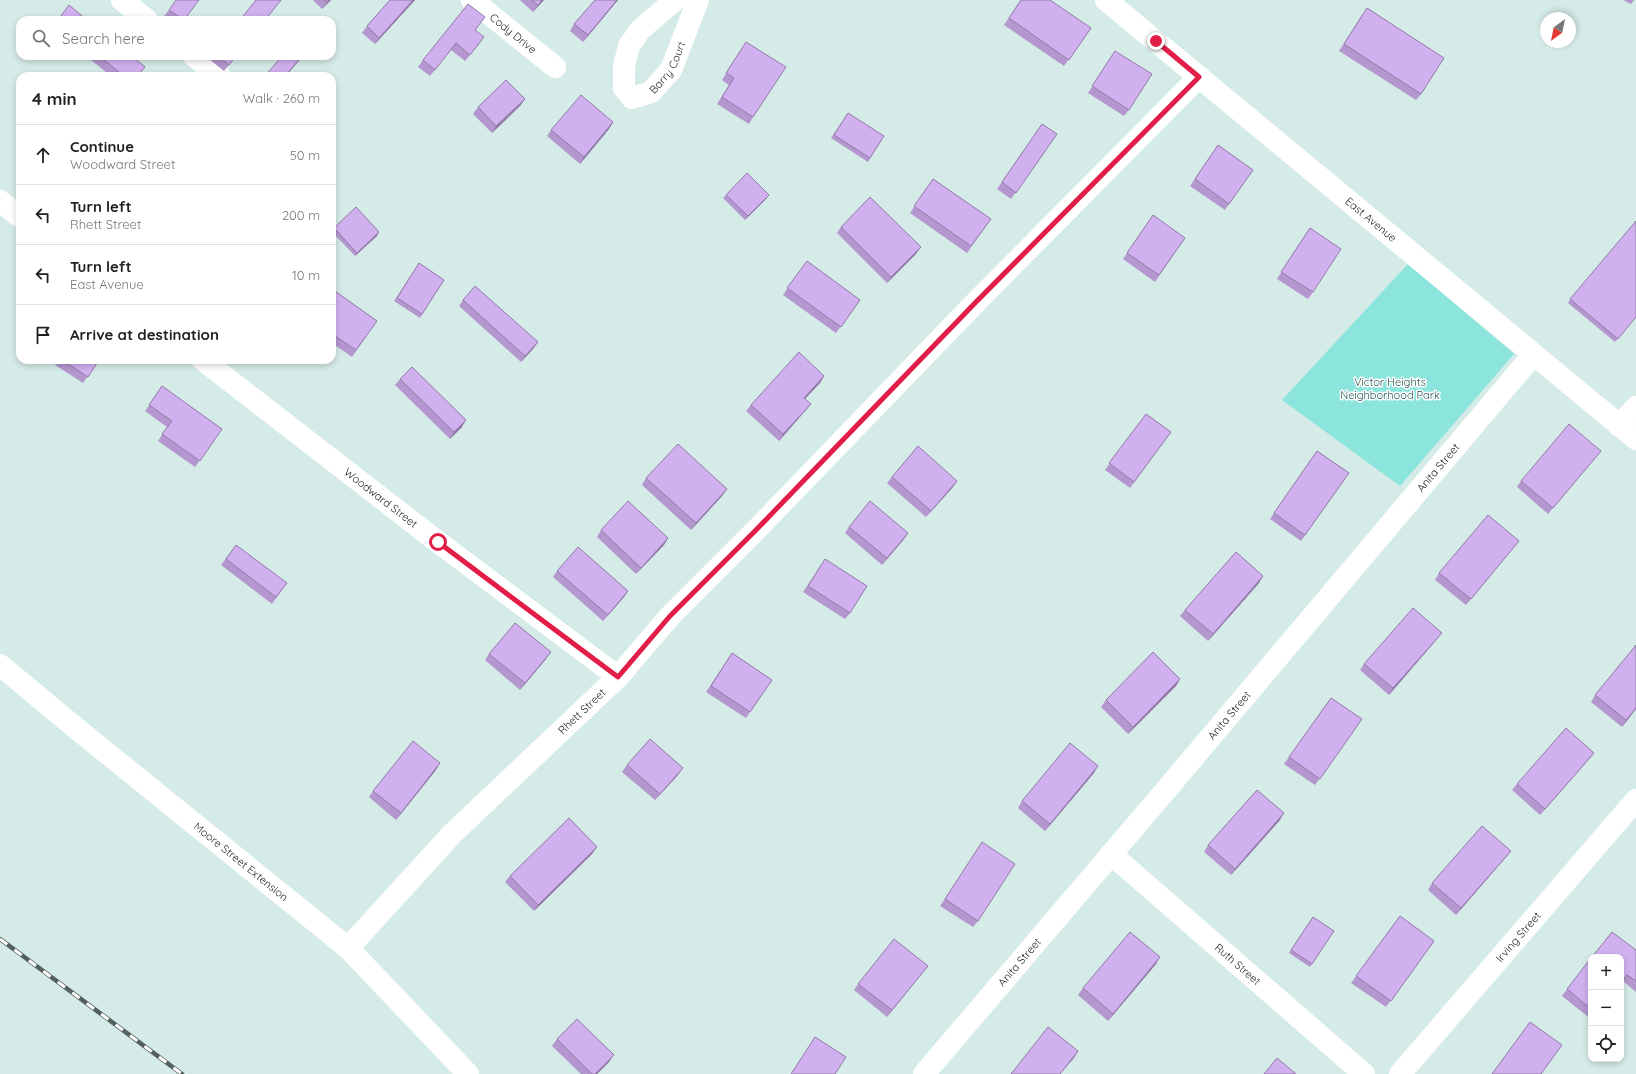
<!DOCTYPE html>
<html lang="en">
<head>
<meta charset="utf-8">
<style>
  :root { --surface:#fff; --page:#f6f6f6; --text:#222; --muted:#767676; --line:#e0e0e0 }
  body { margin:0; font-family:Quicksand,sans-serif; background:var(--page); color:var(--text) }
  .controls { position:absolute; right:12px; bottom:12px; display:grid; overflow:hidden; border-radius:8px; box-shadow:0 2px 6px #0003 }
  .controls button { width:36px; height:36px; display:grid; place-items:center; padding:0; border:0; border-bottom:1px solid var(--line); background:var(--surface); color:var(--text); font:20px sans-serif }
  .compass { position:absolute; left:1540px; top:12px; width:36px; height:36px; border-radius:50%; background:var(--surface); box-shadow:0 2px 6px #0003; rotate:213deg }
  .stop { position:absolute; width:12px; height:12px; margin:-9px; border:3px solid #e11d48; border-radius:50%; background:#fff }
  .stop.end { background:#e11d48; border-color:#fff; box-shadow:0 1px 4px #0008 }
  .list { margin:0; padding:0; list-style:none }
  h2 { display:flex; justify-content:space-between; align-items:center; height:52px; margin:0; padding:0 16px; font-size:17px }
  h2 small { font-size:13px; font-weight:400; color:var(--muted) }
  .list li { display:grid; grid-template-columns:26px 1fr auto; gap:12px; align-items:center; box-sizing:border-box; height:60px; padding:0 16px; border-top:1px solid var(--line) }
  .list b { display:block; font-size:15px; white-space:nowrap }
  .list p { margin:0; font-size:13px; white-space:nowrap; color:var(--muted) }
  .list em { font-size:13px; font-style:normal; color:var(--muted) }
  .icon { flex:none; width:22px; height:22px; fill:none; stroke:currentColor; stroke-width:2; stroke-linecap:round; stroke-linejoin:round }
  .map { position:relative; flex:none; width:1636px; height:1074px; overflow:hidden }
  .search { position:absolute; background:var(--surface); box-shadow:0 2px 6px #0003; left:16px; top:16px; width:320px; height:44px; display:flex; align-items:center; gap:10px; box-sizing:border-box; padding:0 14px; border-radius:12px; color:var(--muted); font-size:15px }
  .panel { position:absolute; background:var(--surface); box-shadow:0 2px 6px #0003; left:16px; top:72px; width:320px; height:292px; border-radius:12px }
  .map>svg:first-child { display:block }
  .green { fill:#8ce5dc }
  .lines { fill:none; stroke-linecap:round; stroke-linejoin:round }
  .street { stroke:#fff; stroke-width:22 }
  .rail-casing { stroke:#54605e; stroke-width:4.5 }
  .rail { stroke:#fff; stroke-width:3; stroke-dasharray:9; stroke-linecap:butt }
  .wall { fill:#b497ce }
  .shaded-wall { fill:#927ba7 }
  .building { fill:#d1b0ef; stroke:#927ba7 }
  .route { stroke:#e11d48; stroke-width:5 }
  .labels { text-anchor:middle; stroke-width:3; stroke-linejoin:round; paint-order:stroke }
  .street-label { font-size:11px; fill:#222a29; stroke:#fff }
  .park-label { font-size:11px; fill:#285450; stroke:#fff }
</style>
</head>
<body>
<div class="map">
<svg width="1636" height="1074" viewBox="0 0 1636 1074">
  <rect width="100%" height="100%" fill="#d5ebe8"/>
  <path class="green" d="M 1408,264 L 1514,354 L 1400,486 L 1282,400 Z"/>
  <g class="lines">
    <g class="street">
      <path d="M 122,0 L 147,20"/>
      <path id="s1" d="M 472,0 L 555,67"/>
      <path id="s2" d="M 675,0 L 640,30 L 629,46 L 624,66 L 624,88 L 632,98 L 651,92 L 671,70 L 698,0"/>
      <path id="s3" d="M 1106,0 L 1636,439"/>
      <path d="M 194,56 L 220,76"/>
      <path d="M 0,201 L 20,217"/>
      <path id="s4" d="M 203,360 L 438,542 L 618,677"/>
      <path d="M 1619,426 L 1636,407"/>
      <path id="s5" d="M 0,665 L 77,729 L 348,948 L 468,1074"/>
      <path id="s6" d="M 1111,854 L 1364,1074"/>
      <path id="s7" d="M 348,948 L 452,834 L 618,677 L 670,616 L 756,530 L 976,302 L 1199,77"/>
      <path id="s8" d="M 924,1074 L 1166,790 L 1533,355"/>
      <path id="s9" d="M 1400,1074 L 1636,800"/>
    </g>
    <g class="rail-casing">
      <path id="rail" d="M 0,939 L 182,1074"/>
    </g>
    <use href="#rail" class="rail"/>
  </g>
  <g class="wall">
    <path d="M 313,0 L 331,0 L 322,9 Z"/>
    <path d="M 390,0 L 415,0 L 375,44 L 362,33 L 367,26 Z"/>
    <path d="M 520,0 L 544,0 L 533,12 Z"/>
    <path d="M 595,0 L 618,0 L 583,42 L 570,31 L 574,24 Z"/>
    <path d="M 1021,0 L 1091,28 L 1064,66 L 1004,25 Z"/>
    <path d="M 1623,0 L 1634,0 L 1631,4 Z"/>
    <path d="M 169,10 L 184,20 L 169,20 L 164,16 Z"/>
    <path d="M 1362,15 L 1421,94 L 1416,100 L 1339,51 Z"/>
    <path d="M 485,17 L 475,30 L 479,43 L 465,61 L 451,50 L 430,76 L 418,67 L 423,60 Z"/>
    <path d="M 742,48 L 753,117 L 749,124 L 717,104 L 729,85 L 722,80 Z"/>
    <path d="M 86,56 L 132,56 L 145,67 L 138,76 L 111,76 Z"/>
    <path d="M 211,56 L 236,56 L 224,71 L 209,59 Z"/>
    <path d="M 1111,57 L 1129,110 L 1124,116 L 1088,93 Z"/>
    <path d="M 525,99 L 520,106 L 492,133 L 473,114 L 478,107 Z"/>
    <path d="M 848,113 L 884,136 L 868,162 L 831,138 Z"/>
    <path d="M 613,122 L 609,129 L 580,164 L 547,136 L 551,130 Z"/>
    <path d="M 1042,124 L 1057,134 L 1011,199 L 997,189 Z"/>
    <path d="M 1218,145 L 1253,170 L 1225,210 L 1190,186 Z"/>
    <path d="M 933,179 L 991,219 L 967,253 L 910,213 Z"/>
    <path d="M 726,195 L 767,198 L 745,220 L 723,198 Z"/>
    <path d="M 1153,215 L 1185,238 L 1155,282 L 1123,259 Z"/>
    <path d="M 841,227 L 916,254 L 887,283 L 837,233 Z"/>
    <path d="M 334,228 L 379,232 L 377,236 L 355,256 L 332,232 L 332,230 Z"/>
    <path d="M 1305,235 L 1313,292 L 1308,299 L 1277,279 Z"/>
    <path d="M 807,261 L 860,300 L 836,333 L 783,295 Z"/>
    <path d="M 419,263 L 444,280 L 420,318 L 394,301 Z"/>
    <path d="M 332,289 L 377,321 L 352,357 L 332,343 Z"/>
    <path d="M 1570,299 L 1636,317 L 1615,342 L 1568,303 Z"/>
    <path d="M 463,300 L 538,342 L 533,349 L 521,362 L 459,306 Z"/>
    <path d="M 59,360 L 99,360 L 83,383 L 55,365 Z"/>
    <path d="M 824,376 L 820,383 L 805,399 L 811,404 L 806,410 L 779,441 L 746,411 L 751,405 Z"/>
    <path d="M 400,379 L 462,427 L 450,439 L 395,385 Z"/>
    <path d="M 162,386 L 222,429 L 195,467 L 158,441 L 167,427 L 145,411 Z"/>
    <path d="M 1146,414 L 1171,432 L 1130,488 L 1105,470 Z"/>
    <path d="M 1317,451 L 1349,473 L 1301,541 L 1270,519 Z"/>
    <path d="M 1596,457 L 1548,514 L 1517,487 L 1521,481 Z"/>
    <path d="M 892,477 L 957,481 L 953,487 L 926,517 L 887,483 Z"/>
    <path d="M 646,478 L 727,489 L 722,496 L 691,530 L 642,485 Z"/>
    <path d="M 849,527 L 908,533 L 904,539 L 882,565 L 845,533 Z"/>
    <path d="M 601,530 L 668,538 L 664,545 L 636,574 L 597,537 Z"/>
    <path d="M 236,545 L 287,583 L 272,604 L 221,565 Z"/>
    <path d="M 1514,547 L 1466,605 L 1435,580 L 1439,573 Z"/>
    <path d="M 821,565 L 850,613 L 845,619 L 803,592 Z"/>
    <path d="M 557,571 L 628,591 L 624,597 L 603,621 L 553,577 Z"/>
    <path d="M 1263,576 L 1259,583 L 1208,641 L 1180,616 L 1185,610 Z"/>
    <path d="M 1437,639 L 1389,695 L 1360,670 L 1364,664 Z"/>
    <path d="M 732,653 L 772,680 L 746,718 L 706,692 Z"/>
    <path d="M 489,654 L 546,659 L 520,690 L 485,660 Z"/>
    <path d="M 1180,679 L 1176,686 L 1128,734 L 1101,707 L 1106,700 Z"/>
    <path d="M 1595,695 L 1636,709 L 1622,727 L 1591,702 Z"/>
    <path d="M 1331,698 L 1362,719 L 1315,785 L 1284,764 Z"/>
    <path d="M 1594,753 L 1589,759 L 1540,815 L 1512,790 L 1517,784 Z"/>
    <path d="M 627,765 L 678,775 L 655,800 L 622,772 Z"/>
    <path d="M 436,770 L 396,820 L 369,797 L 373,791 Z"/>
    <path d="M 1094,773 L 1045,831 L 1018,808 L 1022,801 Z"/>
    <path d="M 1280,820 L 1231,875 L 1204,852 L 1208,845 Z"/>
    <path d="M 978,849 L 978,921 L 973,927 L 940,906 Z"/>
    <path d="M 1511,851 L 1506,857 L 1456,915 L 1428,890 L 1432,883 Z"/>
    <path d="M 592,854 L 534,911 L 505,882 L 510,876 Z"/>
    <path d="M 1400,916 L 1434,941 L 1386,1007 L 1351,983 Z"/>
    <path d="M 1313,917 L 1334,931 L 1310,967 L 1289,953 Z"/>
    <path d="M 1636,950 L 1636,992 L 1623,981 L 1621,983 L 1621,957 Z"/>
    <path d="M 1591,958 L 1591,1019 L 1562,996 Z"/>
    <path d="M 1156,964 L 1108,1021 L 1078,995 L 1083,988 Z"/>
    <path d="M 923,972 L 887,1017 L 854,990 L 858,984 Z"/>
    <path d="M 557,1039 L 609,1062 L 597,1074 L 581,1074 L 552,1046 Z"/>
  </g>
  <g class="shaded-wall">
    <path d="M 329,0 L 331,0 L 322,9 L 327,2 Z"/>
    <path d="M 413,0 L 415,0 L 375,44 L 379,38 Z"/>
    <path d="M 542,0 L 544,0 L 533,12 L 538,5 Z"/>
    <path d="M 617,0 L 618,0 L 583,42 L 588,35 Z"/>
    <path d="M 484,37 L 479,43 L 465,61 L 470,55 Z"/>
    <path d="M 302,56 L 303,56 L 286,76 L 285,76 Z"/>
    <path d="M 525,99 L 520,106 L 492,133 L 496,126 Z"/>
    <path d="M 613,122 L 609,129 L 580,164 L 584,157 Z"/>
    <path d="M 769,195 L 767,198 L 745,220 L 748,216 Z"/>
    <path d="M 379,232 L 377,236 L 355,256 L 357,253 Z"/>
    <path d="M 921,247 L 916,254 L 887,283 L 891,277 Z"/>
    <path d="M 538,342 L 533,349 L 521,362 L 525,356 Z"/>
    <path d="M 824,376 L 820,383 L 800,404 L 804,398 Z"/>
    <path d="M 811,404 L 806,410 L 779,441 L 783,434 Z"/>
    <path d="M 466,420 L 462,427 L 450,439 L 454,432 Z"/>
    <path d="M 957,481 L 953,487 L 926,517 L 931,511 Z"/>
    <path d="M 727,489 L 722,496 L 691,530 L 696,523 Z"/>
    <path d="M 908,533 L 904,539 L 882,565 L 887,558 Z"/>
    <path d="M 668,538 L 664,545 L 636,574 L 641,568 Z"/>
    <path d="M 1263,576 L 1259,583 L 1208,641 L 1213,634 Z"/>
    <path d="M 628,591 L 624,597 L 603,621 Z"/>
    <path d="M 1442,633 L 1437,639 L 1389,695 L 1393,688 Z"/>
    <path d="M 551,652 L 546,659 L 520,690 L 525,683 Z"/>
    <path d="M 1180,679 L 1176,686 L 1128,734 L 1133,727 Z"/>
    <path d="M 1636,708 L 1636,709 L 1622,727 L 1626,720 Z"/>
    <path d="M 1594,753 L 1589,759 L 1540,815 L 1545,809 Z"/>
    <path d="M 440,763 L 436,770 L 396,820 L 401,813 Z"/>
    <path d="M 1098,766 L 1094,773 L 1045,831 L 1050,824 Z"/>
    <path d="M 683,768 L 678,775 L 655,800 L 660,794 Z"/>
    <path d="M 1284,813 L 1280,820 L 1231,875 L 1235,869 Z"/>
    <path d="M 597,847 L 592,854 L 534,911 L 538,905 Z"/>
    <path d="M 1511,851 L 1506,857 L 1456,915 L 1461,908 Z"/>
    <path d="M 1160,957 L 1156,964 L 1108,1021 L 1113,1014 Z"/>
    <path d="M 928,966 L 923,972 L 887,1017 L 892,1010 Z"/>
    <path d="M 1078,1051 L 1074,1058 L 1060,1074 Z"/>
    <path d="M 614,1055 L 609,1062 L 597,1074 L 595,1074 Z"/>
  </g>
  <g class="building">
    <path d="M 176,0 L 199,0 L 184,20 L 169,10 Z"/>
    <path d="M 256,0 L 281,0 L 265,20 L 240,20 Z"/>
    <path d="M 324,0 L 329,0 L 327,2 Z"/>
    <path d="M 390,0 L 413,0 L 379,38 L 367,26 Z"/>
    <path d="M 532,0 L 542,0 L 538,5 Z"/>
    <path d="M 595,0 L 617,0 L 588,35 L 574,24 Z"/>
    <path d="M 1021,0 L 1050,0 L 1091,28 L 1069,60 L 1009,18 Z"/>
    <path d="M 468,4 L 485,17 L 475,30 L 484,37 L 470,55 L 456,43 L 435,70 L 423,60 Z"/>
    <path d="M 69,5 L 87,20 L 58,20 Z"/>
    <path d="M 1367,8 L 1444,58 L 1421,94 L 1344,44 Z"/>
    <path d="M 746,42 L 786,67 L 753,117 L 722,97 L 734,78 L 726,73 Z"/>
    <path d="M 1115,51 L 1152,74 L 1129,110 L 1092,86 Z"/>
    <path d="M 99,56 L 132,56 L 145,67 L 137,76 L 124,76 Z"/>
    <path d="M 218,56 L 236,56 L 229,65 Z"/>
    <path d="M 282,56 L 302,56 L 285,76 L 265,76 Z"/>
    <path d="M 506,80 L 525,99 L 496,126 L 478,107 Z"/>
    <path d="M 581,95 L 613,122 L 584,157 L 551,130 Z"/>
    <path d="M 848,113 L 884,136 L 870,158 L 834,135 Z"/>
    <path d="M 1042,124 L 1057,134 L 1016,193 L 1002,182 Z"/>
    <path d="M 1218,145 L 1253,170 L 1229,204 L 1195,179 Z"/>
    <path d="M 747,173 L 769,195 L 748,216 L 726,195 Z"/>
    <path d="M 933,179 L 991,219 L 971,246 L 914,206 Z"/>
    <path d="M 870,197 L 921,247 L 891,277 L 841,227 Z"/>
    <path d="M 356,207 L 379,232 L 357,253 L 334,228 Z"/>
    <path d="M 1153,215 L 1185,238 L 1159,275 L 1127,253 Z"/>
    <path d="M 1636,221 L 1636,317 L 1618,339 L 1570,299 Z"/>
    <path d="M 1310,228 L 1341,249 L 1313,292 L 1281,272 Z"/>
    <path d="M 807,261 L 860,300 L 841,327 L 787,288 Z"/>
    <path d="M 419,263 L 444,280 L 422,314 L 397,298 Z"/>
    <path d="M 475,286 L 538,342 L 525,356 L 463,300 Z"/>
    <path d="M 332,289 L 377,321 L 356,350 L 332,334 Z"/>
    <path d="M 799,352 L 824,376 L 804,398 L 811,404 L 783,434 L 751,405 Z"/>
    <path d="M 62,360 L 99,360 L 88,377 Z"/>
    <path d="M 412,367 L 466,420 L 454,432 L 400,379 Z"/>
    <path d="M 162,386 L 222,429 L 200,461 L 162,434 L 172,421 L 149,405 Z"/>
    <path d="M 1146,414 L 1171,432 L 1134,482 L 1109,463 Z"/>
    <path d="M 1569,424 L 1601,451 L 1553,508 L 1521,481 Z"/>
    <path d="M 678,444 L 727,489 L 696,523 L 646,478 Z"/>
    <path d="M 918,446 L 957,481 L 931,511 L 892,477 Z"/>
    <path d="M 1317,451 L 1349,473 L 1305,535 L 1274,513 Z"/>
    <path d="M 628,501 L 668,538 L 641,568 L 601,530 Z"/>
    <path d="M 870,501 L 908,533 L 887,558 L 849,527 Z"/>
    <path d="M 1488,515 L 1519,541 L 1471,599 L 1439,573 Z"/>
    <path d="M 236,545 L 287,583 L 276,597 L 226,559 Z"/>
    <path d="M 578,547 L 628,591 L 608,615 L 557,571 Z"/>
    <path d="M 1236,552 L 1263,576 L 1213,634 L 1185,610 Z"/>
    <path d="M 825,559 L 867,586 L 850,613 L 808,586 Z"/>
    <path d="M 1413,608 L 1442,633 L 1393,688 L 1364,664 Z"/>
    <path d="M 515,623 L 551,652 L 525,683 L 489,654 Z"/>
    <path d="M 1636,645 L 1636,708 L 1626,720 L 1595,695 Z"/>
    <path d="M 1153,652 L 1180,679 L 1133,727 L 1106,700 Z"/>
    <path d="M 732,653 L 772,680 L 750,712 L 711,686 Z"/>
    <path d="M 1331,698 L 1362,719 L 1320,779 L 1289,757 Z"/>
    <path d="M 1566,728 L 1594,753 L 1545,809 L 1517,784 Z"/>
    <path d="M 650,739 L 683,768 L 660,794 L 627,765 Z"/>
    <path d="M 413,741 L 440,763 L 401,813 L 373,791 Z"/>
    <path d="M 1070,743 L 1098,766 L 1050,824 L 1022,801 Z"/>
    <path d="M 1257,790 L 1284,813 L 1235,869 L 1208,845 Z"/>
    <path d="M 569,818 L 597,847 L 538,905 L 510,876 Z"/>
    <path d="M 1482,826 L 1511,851 L 1461,908 L 1432,883 Z"/>
    <path d="M 982,842 L 1015,864 L 978,921 L 945,899 Z"/>
    <path d="M 1400,916 L 1434,941 L 1391,1001 L 1356,976 Z"/>
    <path d="M 1313,917 L 1334,931 L 1312,964 L 1291,950 Z"/>
    <path d="M 1130,932 L 1160,957 L 1113,1014 L 1083,988 Z"/>
    <path d="M 1612,932 L 1636,950 L 1636,981 L 1627,975 L 1621,983 L 1621,957 L 1592,957 Z"/>
    <path d="M 894,939 L 928,966 L 892,1010 L 858,984 Z"/>
    <path d="M 1591,958 L 1591,1009 L 1567,989 Z"/>
    <path d="M 577,1019 L 614,1055 L 595,1074 L 592,1074 L 557,1039 Z"/>
    <path d="M 1530,1022 L 1562,1045 L 1541,1074 L 1492,1074 Z"/>
    <path d="M 1048,1027 L 1078,1051 L 1060,1074 L 1011,1074 Z"/>
    <path d="M 815,1037 L 846,1057 L 835,1074 L 791,1074 Z"/>
    <path d="M 1277,1058 L 1296,1074 L 1264,1074 Z"/>
  </g>
  <g class="lines">
    <path class="route" d="M 438,542 L 618,677 L 670,616 L 756,530 L 976,302 L 1199,77 L 1156,41"/>
  </g>
  <g class="labels">
    <g class="street-label">
      <text dy="4" stroke="none"><textPath href="#s1" startOffset="53">Cody Drive</textPath></text>
      <text dy="4" stroke="none"><textPath href="#s2" startOffset="171">Barry Court</textPath></text>
      <text dy="4" stroke="none"><textPath href="#s3" startOffset="344">East Avenue</textPath></text>
      <text dy="4" stroke="none"><textPath href="#s8" startOffset="795">Anita Street</textPath></text>
      <text dy="4" stroke="none"><textPath href="#s4" startOffset="225">Woodward Street</textPath></text>
      <text dy="4" stroke="none"><textPath href="#s7" startOffset="333">Rhett Street</textPath></text>
      <text dy="4" stroke="none"><textPath href="#s8" startOffset="471">Anita Street</textPath></text>
      <text dy="4" stroke="none"><textPath href="#s5" startOffset="311">Moore Street Extension</textPath></text>
      <text dy="4" stroke="none"><textPath href="#s9" startOffset="181">Irving Street</textPath></text>
      <text dy="4" stroke="none"><textPath href="#s8" startOffset="147">Anita Street</textPath></text>
      <text dy="4" stroke="none"><textPath href="#s6" startOffset="168">Ruth Street</textPath></text>
    </g>
    <g class="park-label">
      <text x="1390" y="386">Victor Heights<tspan x="1390" dy="13">Neighborhood Park</tspan></text>
    </g>
  </g>
</svg>
<div class="controls">
<button>+</button>
<button>−</button>
<button><svg class="icon" aria-label="locate" viewBox="0 0 24 24"><circle cx="12" cy="12" r="6"/><path d="M12 2v4M12 18v4M2 12h4M18 12h4"/></svg></button>
</div>
<svg class="compass" viewBox="-18 -18 36 36"><path d="M0-13l5 13h-10z" fill="#e53935"/><path d="M0 13l5-13h-10z" fill="#767676"/></svg>
<div class="stop" style="left:438px;top:542px"></div>
<div class="stop end" style="left:1156px;top:41px"></div>
<div class="search"><svg class="icon" aria-label="search" viewBox="0 0 24 24"><circle cx="10" cy="10" r="6"/><path d="M15 15l6 6"/></svg>Search here</div>
<section class="panel">
<h2>4 min<small>Walk · 260 m</small></h2>
<ul class="list">
<li><svg class="icon" aria-label="ahead" viewBox="0 0 24 24"><path d="M12 20V5M6 11l6-6 6 6"/></svg><div><b>Continue</b><p>Woodward Street</p></div><em>50 m</em></li>
<li><svg class="icon" aria-label="left" viewBox="0 0 24 24"><path d="M17 20v-9H6M10 6l-5 5 5 5"/></svg><div><b>Turn left</b><p>Rhett Street</p></div><em>200 m</em></li>
<li><svg class="icon" aria-label="left" viewBox="0 0 24 24"><path d="M17 20v-9H6M10 6l-5 5 5 5"/></svg><div><b>Turn left</b><p>East Avenue</p></div><em>10 m</em></li>
<li><svg class="icon" aria-label="arrive" viewBox="0 0 24 24"><path d="M6 21V4h12l-3 4 3 4H6"/></svg><div><b>Arrive at destination</b></div></li>
</ul>
</section>
</div>
</body>
</html>
